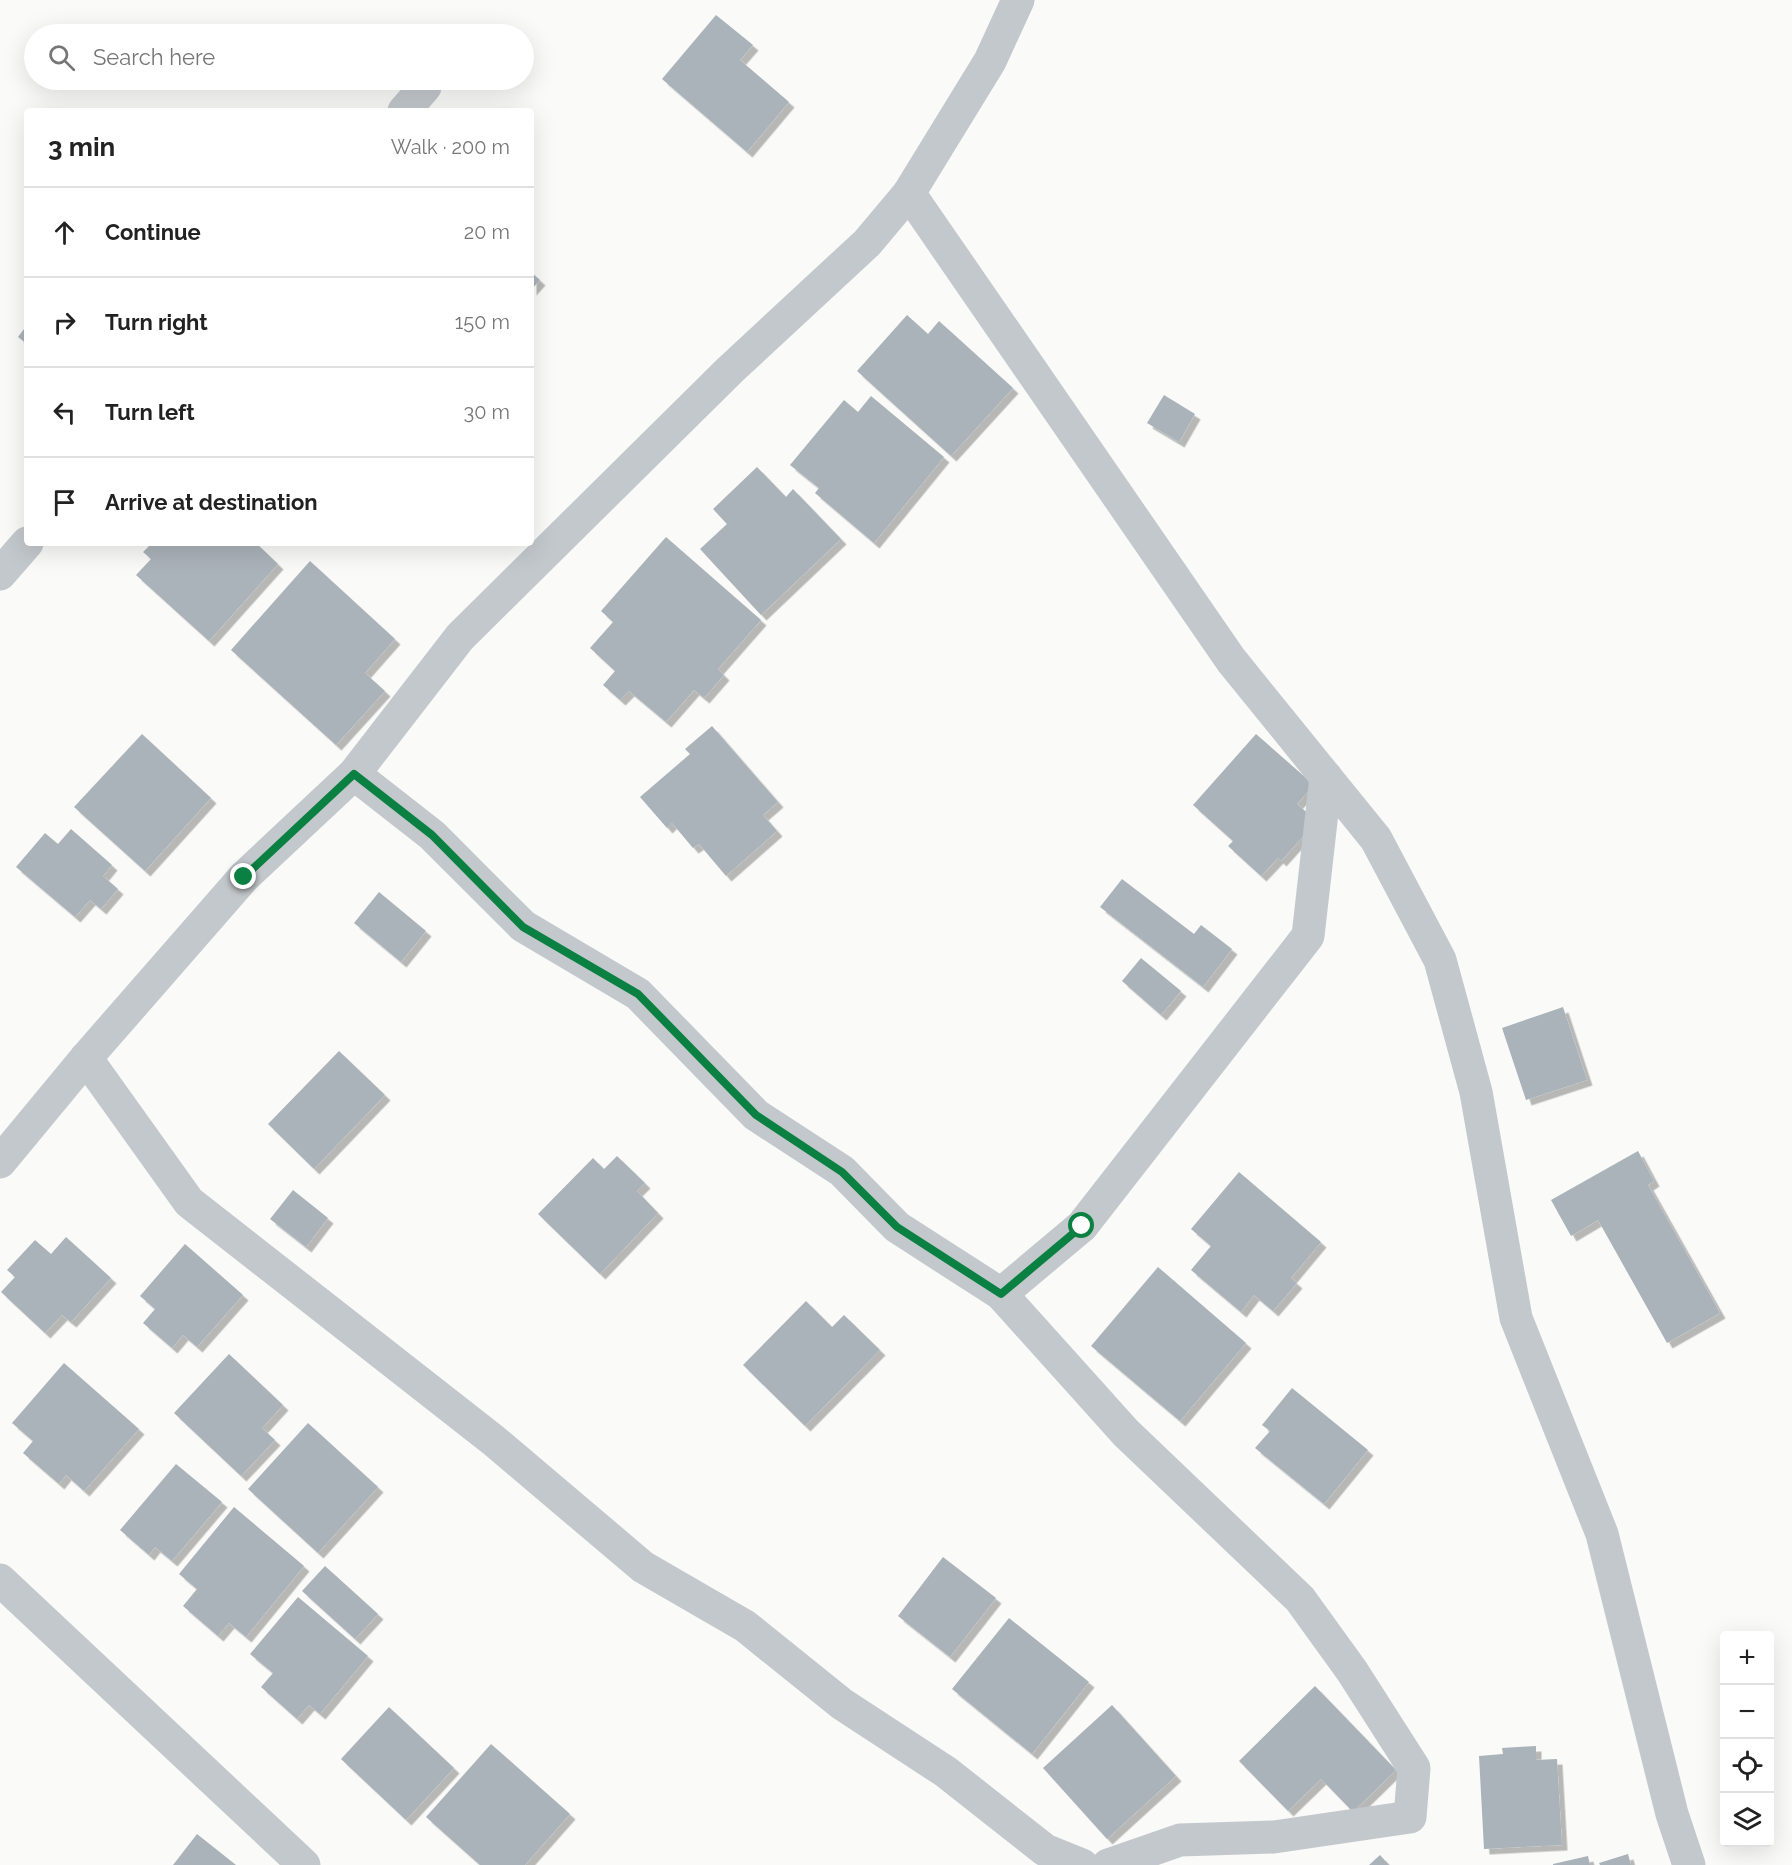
<!DOCTYPE html>
<html lang="en">
<head>
<meta charset="utf-8">
<style>
  :root { --surface:#fff; --page:#f2f2f2; --text:#222; --muted:#767676; --line:#e0e0e0 }
  body { margin:0; font-family:Raleway,sans-serif; background:var(--page); color:var(--text) }
  .controls { position:absolute; right:18px; bottom:18px; display:grid; overflow:hidden; border-radius:6px; box-shadow:0 6px 24px #0002 }
  .controls button { width:54px; height:54px; display:grid; place-items:center; padding:0; border:0; border-bottom:2px solid var(--line); background:var(--surface); color:var(--text); font:30px sans-serif }
  .stop { position:absolute; width:18px; height:18px; margin:-14px; border:4px solid #0b8043; border-radius:50%; background:#fff }
  .stop.end { background:#0b8043; border-color:#fff; box-shadow:0 2px 6px #0008 }
  .list { margin:0; padding:0; list-style:none }
  h2 { display:flex; justify-content:space-between; align-items:center; height:78px; margin:0; padding:0 24px; font-size:26px }
  h2 small { font-size:20px; font-weight:400; color:var(--muted) }
  .list li { display:grid; grid-template-columns:39px 1fr auto; gap:18px; align-items:center; box-sizing:border-box; height:90px; padding:0 24px; border-top:2px solid var(--line) }
  .list b { display:block; font-size:22px; white-space:nowrap }
  .list em { font-size:20px; font-style:normal; color:var(--muted) }
  .icon { flex:none; width:33px; height:33px; fill:none; stroke:currentColor; stroke-width:2; stroke-linecap:round; stroke-linejoin:round }
  .map { position:relative; flex:none; width:1792px; height:1865px; overflow:hidden }
  .search { position:absolute; background:var(--surface); box-shadow:0 6px 24px #0002; left:24px; top:24px; width:510px; height:66px; display:flex; align-items:center; gap:15px; box-sizing:border-box; padding:0 21px; border-radius:33px; color:var(--muted); font-size:22px }
  .panel { position:absolute; background:var(--surface); box-shadow:0 6px 24px #0002; left:24px; top:108px; width:510px; height:438px; border-radius:6px }
  .map>svg:first-child { display:block }
  .building { fill:#aab3b9; filter:url(#shadow) }
  .lines { fill:none; stroke-linecap:round; stroke-linejoin:round }
  .minor { stroke:#c3c8cc; stroke-width:33 }
  .route { stroke:#0b8043; stroke-width:8 }
</style>
</head>
<body>
<div class="map">
<svg width="1792" height="1865" viewBox="0 0 1792 1865">
  <defs>
    <filter id="shadow"><feDropShadow dx="5.5" dy="5.5" stdDeviation="0" flood-color="#0004"/></filter>
  </defs>
  <rect width="100%" height="100%" fill="#fafaf8"/>
  <g class="building">
    <path d="M 716,15 L 753,45 L 740,60 L 789,102 L 747,152 L 662,79 Z"/>
    <path d="M 531,272 L 540,280 L 531,290 Z"/>
    <path d="M 907,315 L 928,334 L 939,321 L 1013,388 L 951,456 L 857,371 Z"/>
    <path d="M 27,325 L 27,344 L 18,337 Z"/>
    <path d="M 1164,395 L 1195,414 L 1179,442 L 1147,423 Z"/>
    <path d="M 871,396 L 944,457 L 874,543 L 815,493 L 819,488 L 790,465 L 844,400 L 858,412 Z"/>
    <path d="M 757,467 L 786,497 L 793,489 L 841,539 L 761,615 L 700,549 L 727,524 L 713,509 Z"/>
    <path d="M 666,537 L 761,620 L 718,669 L 724,675 L 704,698 L 694,690 L 666,722 L 629,691 L 620,700 L 603,685 L 615,671 L 590,648 L 613,622 L 601,611 Z"/>
    <path d="M 152,543 L 256,543 L 278,564 L 209,641 L 136,575 L 151,559 L 143,552 Z"/>
    <path d="M 310,561 L 395,639 L 365,673 L 385,691 L 336,745 L 231,650 Z"/>
    <path d="M 712,726 L 778,802 L 763,815 L 777,831 L 726,876 L 699,844 L 693,848 L 672,823 L 667,828 L 640,797 L 690,754 L 685,749 Z"/>
    <path d="M 142,734 L 211,798 L 145,871 L 74,807 Z"/>
    <path d="M 1256,734 L 1314,785 L 1297,804 L 1317,821 L 1281,861 L 1278,858 L 1261,876 L 1228,846 L 1233,841 L 1193,805 Z"/>
    <path d="M 71,829 L 112,865 L 103,876 L 118,889 L 101,909 L 90,900 L 75,917 L 16,867 L 45,833 L 58,844 Z"/>
    <path d="M 1122,879 L 1194,934 L 1201,925 L 1232,949 L 1203,987 L 1100,907 Z"/>
    <path d="M 379,892 L 426,931 L 401,962 L 354,923 Z"/>
    <path d="M 1141,958 L 1181,991 L 1161,1015 L 1122,981 Z"/>
    <path d="M 1563,1007 L 1587,1080 L 1526,1100 L 1502,1028 Z"/>
    <path d="M 339,1051 L 385,1095 L 314,1169 L 268,1124 Z"/>
    <path d="M 1638,1151 L 1654,1181 L 1648,1185 L 1720,1313 L 1667,1343 L 1598,1220 L 1571,1236 L 1551,1200 Z"/>
    <path d="M 617,1156 L 645,1183 L 637,1191 L 658,1213 L 600,1274 L 538,1214 L 593,1158 L 604,1169 Z"/>
    <path d="M 1239,1172 L 1321,1242 L 1291,1278 L 1297,1283 L 1273,1311 L 1254,1295 L 1241,1312 L 1191,1270 L 1211,1246 L 1191,1229 Z"/>
    <path d="M 293,1190 L 328,1218 L 306,1247 L 270,1219 Z"/>
    <path d="M 66,1237 L 111,1278 L 71,1322 L 62,1315 L 45,1333 L 1,1292 L 15,1277 L 7,1270 L 35,1240 L 51,1254 Z"/>
    <path d="M 185,1244 L 243,1295 L 197,1347 L 183,1335 L 172,1348 L 143,1323 L 155,1309 L 140,1296 Z"/>
    <path d="M 1158,1267 L 1246,1343 L 1180,1421 L 1091,1346 Z"/>
    <path d="M 806,1301 L 832,1327 L 844,1315 L 880,1350 L 805,1426 L 743,1365 Z"/>
    <path d="M 229,1354 L 283,1405 L 262,1428 L 275,1440 L 241,1476 L 174,1413 Z"/>
    <path d="M 64,1363 L 139,1429 L 84,1491 L 66,1475 L 59,1484 L 23,1453 L 33,1441 L 12,1423 Z"/>
    <path d="M 1292,1388 L 1368,1450 L 1324,1504 L 1255,1448 L 1270,1431 L 1262,1425 Z"/>
    <path d="M 308,1423 L 378,1487 L 318,1553 L 248,1489 Z"/>
    <path d="M 176,1464 L 222,1502 L 172,1561 L 155,1547 L 149,1555 L 120,1530 Z"/>
    <path d="M 234,1507 L 304,1566 L 246,1637 L 229,1623 L 218,1636 L 183,1606 L 197,1589 L 179,1574 Z"/>
    <path d="M 943,1557 L 996,1598 L 950,1657 L 898,1616 Z"/>
    <path d="M 325,1566 L 378,1614 L 355,1639 L 302,1591 Z"/>
    <path d="M 298,1597 L 368,1656 L 320,1714 L 309,1705 L 297,1719 L 261,1687 L 273,1673 L 250,1654 Z"/>
    <path d="M 1009,1618 L 1089,1682 L 1032,1754 L 952,1689 Z"/>
    <path d="M 1315,1686 L 1396,1770 L 1353,1812 L 1321,1779 L 1288,1811 L 1239,1761 Z"/>
    <path d="M 1112,1705 L 1176,1776 L 1107,1839 L 1043,1768 Z"/>
    <path d="M 389,1707 L 454,1768 L 406,1820 L 341,1759 Z"/>
    <path d="M 491,1744 L 570,1814 L 525,1865 L 480,1865 L 426,1817 Z"/>
    <path d="M 1536,1746 L 1536,1760 L 1557,1759 L 1562,1845 L 1484,1849 L 1479,1756 L 1503,1754 L 1502,1748 Z"/>
    <path d="M 197,1834 L 236,1865 L 173,1865 Z"/>
    <path d="M 1628,1854 L 1631,1865 L 1600,1865 L 1599,1863 Z"/>
    <path d="M 1380,1855 L 1389,1865 L 1369,1865 Z"/>
    <path d="M 1588,1856 L 1590,1865 L 1553,1865 L 1553,1864 Z"/>
  </g>
  <g class="lines">
    <g class="minor">
      <path d="M 404,111 L 425,87"/>
      <path d="M 909,193 L 990,61 L 1018,0"/>
      <path d="M 0,574 L 27,543"/>
      <path d="M 354,774 L 432,835 L 523,926 L 638,994 L 756,1115 L 842,1171 L 897,1227 L 1001,1294 L 1126,1433 L 1300,1599 L 1352,1671 L 1414,1768 L 1410,1817 L 1274,1837 L 1180,1840 L 1108,1865"/>
      <path d="M 86,1058 L 189,1202 L 493,1440 L 643,1567 L 745,1626 L 842,1704 L 946,1772 L 1045,1850 L 1082,1865"/>
      <path d="M 0,1162 L 86,1058 L 244,877 L 354,774 L 460,637 L 730,370 L 867,243 L 909,193 L 1231,660 L 1376,839 L 1440,960 L 1476,1092 L 1516,1318 L 1602,1534 L 1672,1814 L 1689,1865"/>
      <path d="M 1001,1294 L 1082,1226 L 1308,936 L 1326,777"/>
      <path d="M 0,1580 L 304,1865"/>
    </g>
  </g>
  <g class="lines">
    <path class="route" d="M 244,877 L 354,774 L 432,835 L 523,927 L 638,994 L 756,1115 L 842,1172 L 897,1227 L 1001,1294 L 1082,1226"/>
  </g>
</svg>
<div class="controls">
<button>+</button>
<button>−</button>
<button><svg class="icon" aria-label="locate" viewBox="0 0 24 24"><circle cx="12" cy="12" r="6"/><path d="M12 2v4M12 18v4M2 12h4M18 12h4"/></svg></button>
<button><svg class="icon" aria-label="layers" viewBox="0 0 24 24"><path d="M12 4l9 5-9 5-9-5zM3 14l9 5 9-5"/></svg></button>
</div>
<div class="stop" style="left:1082px;top:1226px"></div>
<div class="stop end" style="left:244px;top:877px"></div>
<div class="search"><svg class="icon" aria-label="search" viewBox="0 0 24 24"><circle cx="10" cy="10" r="6"/><path d="M15 15l6 6"/></svg>Search here</div>
<section class="panel">
<h2>3 min<small>Walk · 200 m</small></h2>
<ul class="list">
<li><svg class="icon" aria-label="ahead" viewBox="0 0 24 24"><path d="M12 20V5M6 11l6-6 6 6"/></svg><div><b>Continue</b></div><em>20 m</em></li>
<li><svg class="icon" aria-label="right" viewBox="0 0 24 24"><path d="M7 20v-9h11M14 6l5 5-5 5"/></svg><div><b>Turn right</b></div><em>150 m</em></li>
<li><svg class="icon" aria-label="left" viewBox="0 0 24 24"><path d="M17 20v-9H6M10 6l-5 5 5 5"/></svg><div><b>Turn left</b></div><em>30 m</em></li>
<li><svg class="icon" aria-label="arrive" viewBox="0 0 24 24"><path d="M6 21V4h12l-3 4 3 4H6"/></svg><div><b>Arrive at destination</b></div></li>
</ul>
</section>
</div>
</body>
</html>
